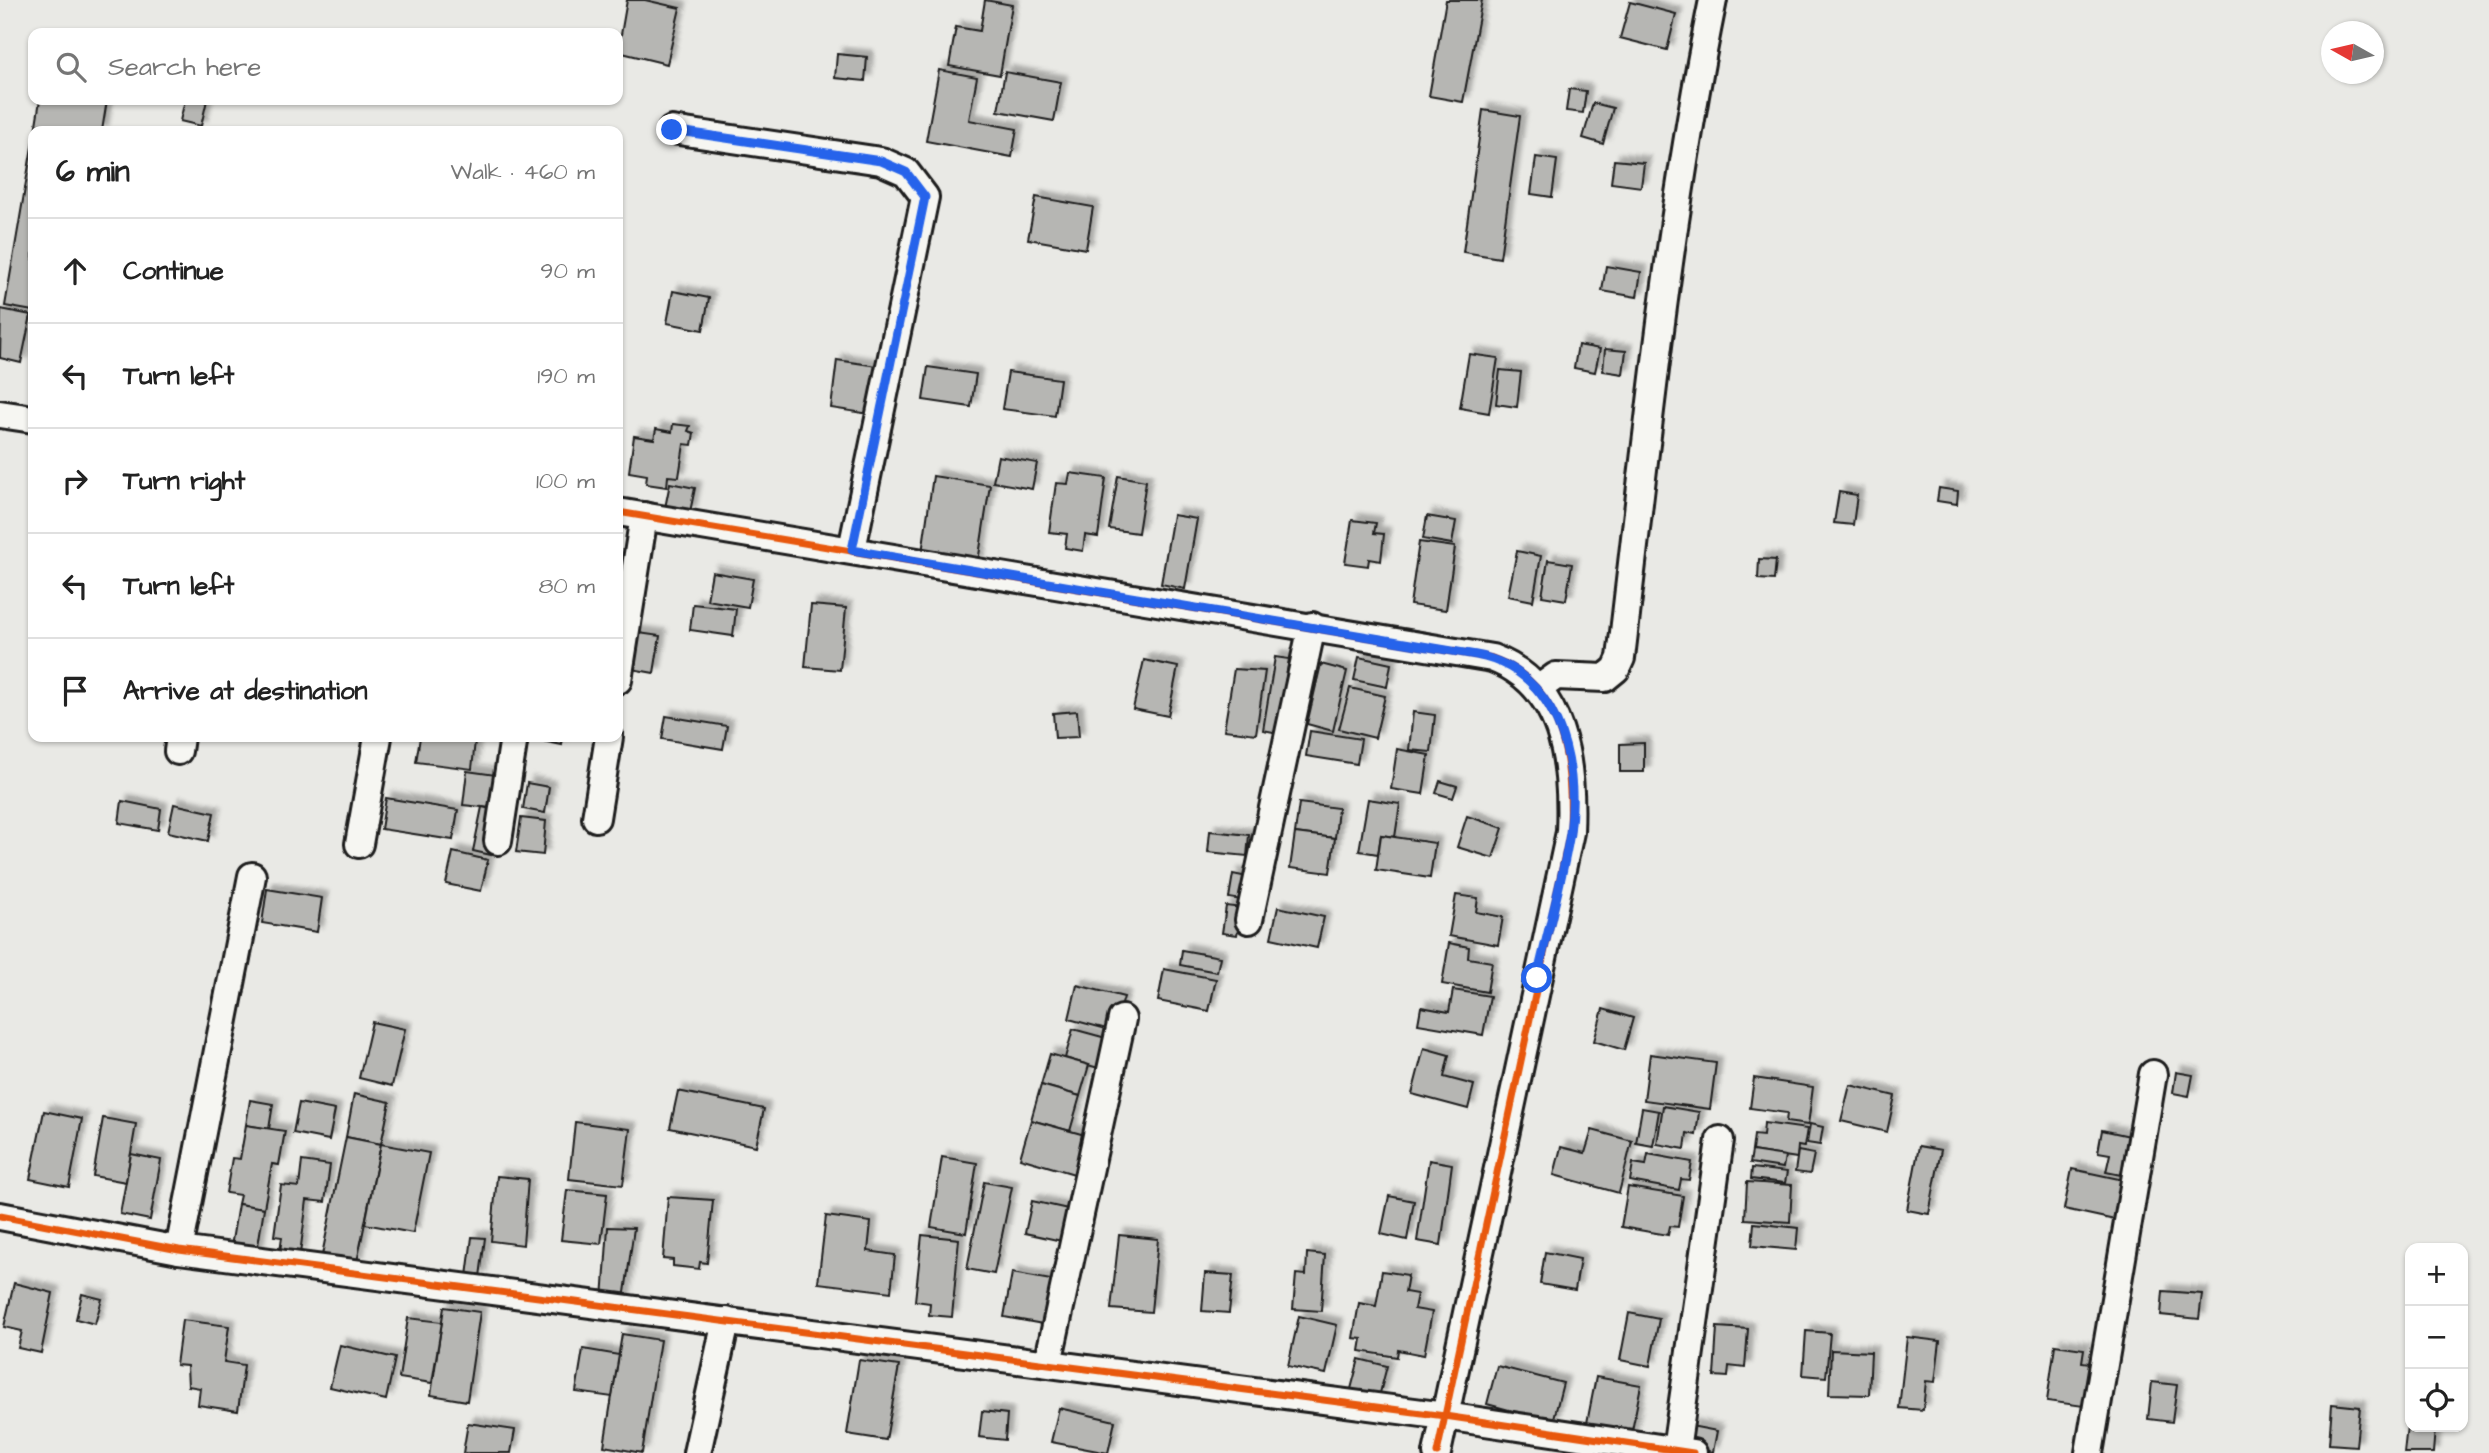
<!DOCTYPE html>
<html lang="en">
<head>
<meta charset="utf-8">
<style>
  :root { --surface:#fff; --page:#f6f6f6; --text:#222; --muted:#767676; --line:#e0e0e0 }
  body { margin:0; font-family:"Architects Daughter",sans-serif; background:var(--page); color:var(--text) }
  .controls { position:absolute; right:21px; bottom:21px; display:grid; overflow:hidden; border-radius:14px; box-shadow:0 2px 5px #0004 }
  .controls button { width:63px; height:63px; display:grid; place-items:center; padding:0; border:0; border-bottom:2px solid var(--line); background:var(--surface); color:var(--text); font:35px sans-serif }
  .compass { position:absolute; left:2321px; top:21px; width:63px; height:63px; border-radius:50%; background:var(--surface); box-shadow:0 2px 5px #0004; rotate:278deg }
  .stop { position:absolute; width:21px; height:21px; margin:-16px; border:5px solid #2563eb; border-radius:50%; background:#fff }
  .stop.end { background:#2563eb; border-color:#fff; box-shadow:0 2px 7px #0008 }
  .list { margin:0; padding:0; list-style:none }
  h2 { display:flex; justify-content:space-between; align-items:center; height:91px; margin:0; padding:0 28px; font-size:30px }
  h2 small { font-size:23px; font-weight:400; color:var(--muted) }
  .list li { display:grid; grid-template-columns:46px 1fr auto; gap:21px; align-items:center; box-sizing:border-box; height:105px; padding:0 28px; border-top:2px solid var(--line) }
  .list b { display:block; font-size:26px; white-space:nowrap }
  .list em { font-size:23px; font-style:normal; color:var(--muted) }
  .icon { flex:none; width:38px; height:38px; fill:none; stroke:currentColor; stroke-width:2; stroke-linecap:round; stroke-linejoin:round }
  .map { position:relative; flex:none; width:2489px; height:1453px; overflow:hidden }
  .search { position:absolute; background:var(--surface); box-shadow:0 2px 5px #0004; left:28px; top:28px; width:595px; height:77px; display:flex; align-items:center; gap:18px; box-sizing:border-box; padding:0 24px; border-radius:14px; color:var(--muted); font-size:26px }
  .panel { position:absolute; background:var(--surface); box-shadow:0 2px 5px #0004; left:28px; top:126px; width:595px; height:616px; border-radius:14px }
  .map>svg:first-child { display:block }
  .building { fill:#b6b6b3; stroke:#1c1c1c; stroke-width:2; filter:url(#shadow) }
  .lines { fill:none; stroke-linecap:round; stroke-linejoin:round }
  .minor-casing { stroke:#1c1c1c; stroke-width:32 }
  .minor { stroke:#f6f6f2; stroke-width:26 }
  .cycleway-casing { stroke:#f6f6f2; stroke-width:11 }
  .cycleway { stroke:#e8590c; stroke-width:7 }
  .route { stroke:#2563eb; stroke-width:9 }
</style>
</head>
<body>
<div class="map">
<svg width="2489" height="1453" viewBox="0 0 2489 1453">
  <defs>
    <filter id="shadow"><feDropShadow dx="6" dy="-6" stdDeviation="2" flood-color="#0004"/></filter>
  </defs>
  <rect width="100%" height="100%" fill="#e9e9e5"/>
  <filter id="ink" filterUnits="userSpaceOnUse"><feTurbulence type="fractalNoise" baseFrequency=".0143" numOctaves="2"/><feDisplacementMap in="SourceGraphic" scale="14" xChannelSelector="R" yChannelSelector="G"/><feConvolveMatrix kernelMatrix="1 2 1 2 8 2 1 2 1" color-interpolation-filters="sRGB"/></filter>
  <g filter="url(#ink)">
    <g class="building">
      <path d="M 627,0 L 645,0 L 680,8 L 667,64 L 618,52 Z"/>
      <path d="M 985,0 L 1012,5 L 1000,75 L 949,66 L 956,27 L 980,31 Z"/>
      <path d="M 1446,0 L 1482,0 L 1463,102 L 1429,96 Z"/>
      <path d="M 1630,2 L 1676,14 L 1667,50 L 1620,38 Z"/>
      <path d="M 837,54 L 867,57 L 865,81 L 835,78 Z"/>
      <path d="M 939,70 L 977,77 L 969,120 L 1017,129 L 1012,157 L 926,141 Z"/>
      <path d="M 1005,72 L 1061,82 L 1054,121 L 998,111 Z"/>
      <path d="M 1569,89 L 1586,91 L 1583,113 L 1566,111 Z"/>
      <path d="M 40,100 L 107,100 L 102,131 L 35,131 Z"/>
      <path d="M 185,100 L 207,100 L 201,126 L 180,121 Z"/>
      <path d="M 1593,103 L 1613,108 L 1603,144 L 1583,138 Z"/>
      <path d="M 1483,110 L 1520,116 L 1500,258 L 1463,252 Z"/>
      <path d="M 33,141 L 33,311 L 5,306 Z"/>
      <path d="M 1536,157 L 1557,160 L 1552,197 L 1531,194 Z"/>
      <path d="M 1614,160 L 1644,163 L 1641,187 L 1611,183 Z"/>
      <path d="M 1036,197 L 1093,207 L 1086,249 L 1028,239 Z"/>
      <path d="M 1606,266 L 1641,272 L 1637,297 L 1602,291 Z"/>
      <path d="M 673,291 L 709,298 L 703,330 L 667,323 Z"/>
      <path d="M 1,309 L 31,315 L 21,363 L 0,358 Z"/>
      <path d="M 1578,345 L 1600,349 L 1595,372 L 1574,368 Z"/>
      <path d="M 1605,349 L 1626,351 L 1623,374 L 1603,371 Z"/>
      <path d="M 1469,354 L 1498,358 L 1489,413 L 1460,408 Z"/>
      <path d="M 837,360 L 877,366 L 870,414 L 831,408 Z"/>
      <path d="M 928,367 L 976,374 L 971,407 L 923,400 Z"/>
      <path d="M 1500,370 L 1521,372 L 1517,407 L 1496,404 Z"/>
      <path d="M 1008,372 L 1060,379 L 1055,416 L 1002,409 Z"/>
      <path d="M 673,424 L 690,426 L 688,431 L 694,433 L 692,445 L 684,444 L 679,477 L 668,476 L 667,487 L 646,484 L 647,475 L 629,472 L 634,436 L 654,439 L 656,429 L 672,432 Z"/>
      <path d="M 998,456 L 1037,463 L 1032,489 L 993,482 Z"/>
      <path d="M 1070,473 L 1106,478 L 1098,537 L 1085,535 L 1083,551 L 1065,548 L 1067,534 L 1049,532 L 1056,483 L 1068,484 Z"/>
      <path d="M 933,476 L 990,485 L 978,562 L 922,553 Z"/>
      <path d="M 1118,476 L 1146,481 L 1138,533 L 1109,529 Z"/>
      <path d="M 670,483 L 695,488 L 690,512 L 665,508 Z"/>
      <path d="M 1939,488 L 1958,491 L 1957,504 L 1937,501 Z"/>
      <path d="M 1839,492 L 1857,495 L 1853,525 L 1834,523 Z"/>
      <path d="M 1173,515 L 1197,519 L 1185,589 L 1161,584 Z"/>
      <path d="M 1427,516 L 1456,521 L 1452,544 L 1423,539 Z"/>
      <path d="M 1352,520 L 1376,523 L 1374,533 L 1384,534 L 1381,561 L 1369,559 L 1368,566 L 1345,563 Z"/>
      <path d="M 1419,542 L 1455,547 L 1446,610 L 1410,605 Z"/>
      <path d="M 1517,551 L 1541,556 L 1533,601 L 1508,596 Z"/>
      <path d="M 1759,559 L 1776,560 L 1774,580 L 1758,579 Z"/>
      <path d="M 1548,560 L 1572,564 L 1566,600 L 1542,596 Z"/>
      <path d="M 712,572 L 753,579 L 748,607 L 707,600 Z"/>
      <path d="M 693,604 L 736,609 L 733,636 L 690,630 Z"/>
      <path d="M 811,605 L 846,608 L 840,670 L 805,667 Z"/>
      <path d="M 632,632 L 660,636 L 654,673 L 626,668 Z"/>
      <path d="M 1275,657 L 1289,659 L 1285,684 L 1291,685 L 1283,734 L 1263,730 Z"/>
      <path d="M 1359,657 L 1391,664 L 1387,687 L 1354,680 Z"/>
      <path d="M 1144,660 L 1178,667 L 1168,716 L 1133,709 Z"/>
      <path d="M 1321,664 L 1347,671 L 1333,731 L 1307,724 Z"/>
      <path d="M 1234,669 L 1265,671 L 1256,734 L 1224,730 Z"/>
      <path d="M 1350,688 L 1385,696 L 1375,738 L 1339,729 Z"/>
      <path d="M 1077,711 L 1079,737 L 1055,738 L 1053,713 Z"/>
      <path d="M 1413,712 L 1435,715 L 1431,752 L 1409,750 Z"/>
      <path d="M 666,716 L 727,726 L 723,749 L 662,739 Z"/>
      <path d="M 1310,731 L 1361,739 L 1357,764 L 1306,756 Z"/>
      <path d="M 420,737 L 475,741 L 472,769 L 416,762 Z"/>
      <path d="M 532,737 L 563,737 L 562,745 L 532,739 Z"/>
      <path d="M 1644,743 L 1644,772 L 1620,772 L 1620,744 Z"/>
      <path d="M 1397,749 L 1429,755 L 1423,794 L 1391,789 Z"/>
      <path d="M 467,771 L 496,775 L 491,808 L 463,805 Z"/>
      <path d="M 1440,781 L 1457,786 L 1453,798 L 1436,793 Z"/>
      <path d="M 527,783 L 549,787 L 545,813 L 523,809 Z"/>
      <path d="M 386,798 L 458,810 L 453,840 L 381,829 Z"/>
      <path d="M 1368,799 L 1400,804 L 1395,837 L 1381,835 L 1378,854 L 1359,851 Z"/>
      <path d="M 122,801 L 161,809 L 158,830 L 119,823 Z"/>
      <path d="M 1299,803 L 1338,808 L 1335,838 L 1295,833 Z"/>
      <path d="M 174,804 L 214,813 L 208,841 L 168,832 Z"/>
      <path d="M 482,807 L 500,811 L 491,855 L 473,851 Z"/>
      <path d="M 1467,816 L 1503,828 L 1493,858 L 1457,847 Z"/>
      <path d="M 521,818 L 546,821 L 543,855 L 516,852 Z"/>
      <path d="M 1210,831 L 1249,835 L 1247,856 L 1208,852 Z"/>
      <path d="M 1295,833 L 1335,838 L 1330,873 L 1290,868 Z"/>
      <path d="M 1381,835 L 1435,843 L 1430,878 L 1376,870 Z"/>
      <path d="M 453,852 L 488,860 L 481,891 L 446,884 Z"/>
      <path d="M 1233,874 L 1252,878 L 1248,901 L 1229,898 Z"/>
      <path d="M 267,889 L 322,898 L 317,932 L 262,923 Z"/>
      <path d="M 1456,895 L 1478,898 L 1476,912 L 1503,917 L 1498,945 L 1449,936 Z"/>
      <path d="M 1226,906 L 1242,908 L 1237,935 L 1222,933 Z"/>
      <path d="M 1278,907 L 1324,917 L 1317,948 L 1271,938 Z"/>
      <path d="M 1449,943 L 1469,947 L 1468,958 L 1492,962 L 1487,992 L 1442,984 Z"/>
      <path d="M 1182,950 L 1220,957 L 1217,972 L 1180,965 Z"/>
      <path d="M 1164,969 L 1216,979 L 1209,1011 L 1158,1001 Z"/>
      <path d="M 1077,985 L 1124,997 L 1114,1031 L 1069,1019 Z"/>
      <path d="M 1453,990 L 1490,996 L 1483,1035 L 1418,1024 L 1421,1007 L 1449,1012 Z"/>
      <path d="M 1603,1009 L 1633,1018 L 1624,1050 L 1594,1041 Z"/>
      <path d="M 372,1022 L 405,1029 L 392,1086 L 359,1078 Z"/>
      <path d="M 1073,1029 L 1117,1041 L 1108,1071 L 1065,1058 Z"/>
      <path d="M 1424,1048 L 1449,1055 L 1444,1077 L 1474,1085 L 1468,1109 L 1412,1094 Z"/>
      <path d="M 1050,1054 L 1089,1065 L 1080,1096 L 1041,1085 Z"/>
      <path d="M 1650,1054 L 1716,1063 L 1710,1109 L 1644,1100 Z"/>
      <path d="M 2176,1072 L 2193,1075 L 2189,1096 L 2173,1093 Z"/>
      <path d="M 1754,1078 L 1813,1087 L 1808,1125 L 1786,1122 L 1787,1113 L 1750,1108 Z"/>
      <path d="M 1041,1085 L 1080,1096 L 1070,1131 L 1031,1120 Z"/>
      <path d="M 1850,1085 L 1895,1096 L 1887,1132 L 1841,1121 Z"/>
      <path d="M 678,1091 L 764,1109 L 756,1146 L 670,1128 Z"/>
      <path d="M 354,1094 L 390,1102 L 381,1144 L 346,1137 Z"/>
      <path d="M 250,1100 L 273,1104 L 269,1129 L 246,1125 Z"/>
      <path d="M 299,1103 L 335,1110 L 329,1140 L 293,1133 Z"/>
      <path d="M 1663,1106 L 1699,1112 L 1696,1135 L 1687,1133 L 1685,1149 L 1657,1144 Z"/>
      <path d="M 1642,1108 L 1659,1111 L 1653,1146 L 1636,1143 Z"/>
      <path d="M 44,1111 L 82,1119 L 69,1187 L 30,1179 Z"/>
      <path d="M 103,1118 L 136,1124 L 126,1182 L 93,1176 Z"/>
      <path d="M 1031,1120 L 1092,1137 L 1081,1176 L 1020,1158 Z"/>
      <path d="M 575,1122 L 630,1129 L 623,1185 L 569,1179 Z"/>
      <path d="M 1764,1123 L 1807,1129 L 1804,1147 L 1798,1146 L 1797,1158 L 1752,1151 L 1754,1135 L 1763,1136 Z"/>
      <path d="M 1810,1124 L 1823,1127 L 1820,1145 L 1807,1143 Z"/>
      <path d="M 246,1125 L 285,1131 L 279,1165 L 272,1164 L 264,1208 L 238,1204 L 240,1195 L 226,1193 L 232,1158 L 240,1159 Z"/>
      <path d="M 1592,1130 L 1632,1141 L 1619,1193 L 1554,1175 L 1561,1147 L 1585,1153 Z"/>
      <path d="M 2102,1130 L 2139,1138 L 2126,1176 L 2106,1172 L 2110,1154 L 2098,1152 Z"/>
      <path d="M 346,1137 L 381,1144 L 357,1262 L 322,1255 Z"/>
      <path d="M 381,1144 L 429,1153 L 413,1233 L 365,1224 Z"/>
      <path d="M 1919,1146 L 1941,1150 L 1929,1214 L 1907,1210 Z"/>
      <path d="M 1752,1151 L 1785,1156 L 1783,1168 L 1750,1163 Z"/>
      <path d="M 1798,1151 L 1814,1154 L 1810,1174 L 1795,1172 Z"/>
      <path d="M 131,1154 L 161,1160 L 150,1220 L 120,1214 Z"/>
      <path d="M 1648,1154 L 1692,1162 L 1689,1180 L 1681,1179 L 1679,1190 L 1630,1181 L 1633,1163 L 1646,1165 Z"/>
      <path d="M 942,1157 L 977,1163 L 966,1233 L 931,1227 Z"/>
      <path d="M 1429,1160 L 1452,1164 L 1441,1245 L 1417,1241 Z"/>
      <path d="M 302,1161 L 330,1165 L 325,1202 L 307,1200 L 300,1254 L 280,1251 L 282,1237 L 274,1236 L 281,1185 L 299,1187 Z"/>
      <path d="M 1752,1168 L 1787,1172 L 1785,1183 L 1751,1179 Z"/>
      <path d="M 2072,1169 L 2133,1182 L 2124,1222 L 2064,1209 Z"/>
      <path d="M 497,1176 L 528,1179 L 523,1245 L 491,1241 Z"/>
      <path d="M 984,1182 L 1012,1187 L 994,1274 L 967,1269 Z"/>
      <path d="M 1747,1182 L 1792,1185 L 1790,1222 L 1745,1219 Z"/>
      <path d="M 1628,1187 L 1683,1196 L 1678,1227 L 1670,1226 L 1668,1235 L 1621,1227 Z"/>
      <path d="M 567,1190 L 607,1194 L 601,1244 L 561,1240 Z"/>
      <path d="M 1389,1196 L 1414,1201 L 1407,1240 L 1381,1234 Z"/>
      <path d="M 668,1197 L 713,1200 L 707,1263 L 700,1262 L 699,1269 L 673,1266 L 673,1260 L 663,1259 Z"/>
      <path d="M 1032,1201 L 1077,1211 L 1071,1243 L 1025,1233 Z"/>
      <path d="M 238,1204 L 264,1208 L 257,1252 L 231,1247 Z"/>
      <path d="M 826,1216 L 871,1222 L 868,1251 L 895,1255 L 891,1292 L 818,1283 Z"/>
      <path d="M 1754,1223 L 1798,1228 L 1796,1250 L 1752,1246 Z"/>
      <path d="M 608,1227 L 634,1228 L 624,1300 L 603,1299 Z"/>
      <path d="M 922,1235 L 959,1239 L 952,1317 L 929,1315 L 930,1303 L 915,1301 Z"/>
      <path d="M 1119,1235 L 1158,1239 L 1151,1312 L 1111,1309 Z"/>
      <path d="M 472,1237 L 485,1238 L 480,1277 L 467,1276 Z"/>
      <path d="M 1545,1252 L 1580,1259 L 1575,1290 L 1540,1284 Z"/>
      <path d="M 1307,1253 L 1325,1255 L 1321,1311 L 1293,1309 L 1296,1274 L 1306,1275 Z"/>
      <path d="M 1382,1271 L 1408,1275 L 1405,1292 L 1417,1294 L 1414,1309 L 1432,1312 L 1424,1355 L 1398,1350 L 1397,1357 L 1360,1351 L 1362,1339 L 1353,1338 L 1359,1303 L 1376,1306 Z"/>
      <path d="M 1012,1273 L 1051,1280 L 1043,1324 L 1004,1317 Z"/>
      <path d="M 1205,1273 L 1233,1275 L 1229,1313 L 1202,1311 Z"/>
      <path d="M 14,1283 L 53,1293 L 41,1353 L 18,1348 L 22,1331 L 4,1327 Z"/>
      <path d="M 2163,1291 L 2202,1294 L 2199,1319 L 2161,1315 Z"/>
      <path d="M 82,1294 L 102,1299 L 95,1324 L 76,1319 Z"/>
      <path d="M 444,1307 L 480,1312 L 467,1401 L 431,1395 Z"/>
      <path d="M 1629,1313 L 1659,1319 L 1650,1366 L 1620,1360 Z"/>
      <path d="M 1299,1316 L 1337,1325 L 1326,1374 L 1288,1366 Z"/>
      <path d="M 408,1318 L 442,1322 L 432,1383 L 399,1378 Z"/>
      <path d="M 182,1320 L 229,1326 L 224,1362 L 244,1365 L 238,1411 L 198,1405 L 200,1388 L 188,1386 L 187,1366 L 176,1365 Z"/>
      <path d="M 1717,1327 L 1748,1329 L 1745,1368 L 1729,1366 L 1728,1377 L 1714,1376 Z"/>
      <path d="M 1806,1331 L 1830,1333 L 1826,1377 L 1803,1375 Z"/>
      <path d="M 622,1334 L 660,1340 L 642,1453 L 604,1446 Z"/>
      <path d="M 1907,1337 L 1940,1341 L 1935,1382 L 1926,1381 L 1923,1410 L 1899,1408 Z"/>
      <path d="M 340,1345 L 395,1358 L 386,1400 L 330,1387 Z"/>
      <path d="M 2055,1345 L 2084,1349 L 2082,1362 L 2090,1363 L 2083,1406 L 2047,1401 Z"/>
      <path d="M 583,1349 L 619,1355 L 612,1397 L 576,1392 Z"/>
      <path d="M 1831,1350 L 1871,1352 L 1869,1395 L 1829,1394 Z"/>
      <path d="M 1359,1359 L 1387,1366 L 1379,1397 L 1351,1389 Z"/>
      <path d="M 859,1360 L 899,1366 L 886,1440 L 847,1434 Z"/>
      <path d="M 1497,1366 L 1563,1383 L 1553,1422 L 1487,1404 Z"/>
      <path d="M 1596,1377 L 1641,1385 L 1631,1436 L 1586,1428 Z"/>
      <path d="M 2152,1382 L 2177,1385 L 2172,1422 L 2148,1419 Z"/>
      <path d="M 2332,1404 L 2360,1407 L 2356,1446 L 2329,1444 Z"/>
      <path d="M 1059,1408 L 1115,1421 L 1108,1453 L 1051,1442 Z"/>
      <path d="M 982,1411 L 1007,1414 L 1005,1440 L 979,1437 Z"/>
      <path d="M 468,1423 L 515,1430 L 511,1453 L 463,1453 Z"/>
      <path d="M 1691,1426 L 1717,1431 L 1713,1452 L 1686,1446 Z"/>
      <path d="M 2407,1426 L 2435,1428 L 2433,1453 L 2404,1453 Z"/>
    </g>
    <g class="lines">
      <g class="minor-casing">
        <g id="minor">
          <path d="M 672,130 L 881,161 L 906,172 L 925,197 L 852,549"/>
          <path d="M 0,414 L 33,419"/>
          <path d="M 618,512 L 1492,658 C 1565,685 1573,764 1570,832 L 1437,1453"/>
          <path d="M 618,680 L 644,516"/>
          <path d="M 1538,689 L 1556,676 L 1605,678 L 1616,669 L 1621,658 C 1647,438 1669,217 1713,0"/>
          <path d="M 178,751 L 180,737"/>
          <path d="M 596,818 L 609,737"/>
          <path d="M 498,841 L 514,737"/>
          <path d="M 359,844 L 378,737"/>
          <path d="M 1249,920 L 1312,626"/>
          <path d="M 0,1216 L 179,1250 L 1445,1416 L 1693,1453"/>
          <path d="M 179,1250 L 252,876"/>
          <path d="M 1048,1363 L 1122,1019"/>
          <path d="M 1676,1450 L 1720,1140"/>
          <path d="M 697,1453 L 726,1321"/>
          <path d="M 2089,1453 L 2153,1074"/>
        </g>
      </g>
      <use href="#minor" class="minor"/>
      <g class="cycleway-casing">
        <g id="cycleway">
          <path d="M 618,512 L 1492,658 C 1565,685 1573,764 1570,832 L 1437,1453"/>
          <path d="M 0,1216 L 179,1250 L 1445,1416 L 1693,1453"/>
        </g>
      </g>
      <use href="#cycleway" class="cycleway"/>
    </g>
  </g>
  <g class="lines" filter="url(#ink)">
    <path class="route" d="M 672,130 L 881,161 L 906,172 L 925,197 L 852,550 L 1476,655 C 1557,670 1580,760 1570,833 C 1562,881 1548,930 1537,978"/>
  </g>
</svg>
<div class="controls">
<button>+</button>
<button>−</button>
<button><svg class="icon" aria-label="locate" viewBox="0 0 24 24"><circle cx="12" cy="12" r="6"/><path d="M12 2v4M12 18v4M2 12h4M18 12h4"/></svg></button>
</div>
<svg class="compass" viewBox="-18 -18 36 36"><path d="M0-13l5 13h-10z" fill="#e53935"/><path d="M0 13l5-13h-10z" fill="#767676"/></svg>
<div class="stop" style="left:1537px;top:978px"></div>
<div class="stop end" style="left:672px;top:130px"></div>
<div class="search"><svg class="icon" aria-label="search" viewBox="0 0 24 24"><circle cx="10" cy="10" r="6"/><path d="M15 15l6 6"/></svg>Search here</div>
<section class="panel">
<h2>6 min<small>Walk · 460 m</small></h2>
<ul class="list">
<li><svg class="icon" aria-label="ahead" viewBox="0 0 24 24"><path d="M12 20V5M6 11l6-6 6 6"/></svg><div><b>Continue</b></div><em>90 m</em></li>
<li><svg class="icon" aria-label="left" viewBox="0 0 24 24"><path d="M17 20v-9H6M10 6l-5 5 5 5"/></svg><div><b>Turn left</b></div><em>190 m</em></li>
<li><svg class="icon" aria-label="right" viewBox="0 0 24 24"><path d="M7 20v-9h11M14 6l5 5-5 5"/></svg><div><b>Turn right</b></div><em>100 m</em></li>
<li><svg class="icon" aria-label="left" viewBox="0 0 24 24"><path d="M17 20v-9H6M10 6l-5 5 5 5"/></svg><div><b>Turn left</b></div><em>80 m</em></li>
<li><svg class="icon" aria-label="arrive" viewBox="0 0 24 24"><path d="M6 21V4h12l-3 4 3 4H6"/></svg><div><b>Arrive at destination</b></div></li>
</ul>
</section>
</div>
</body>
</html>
